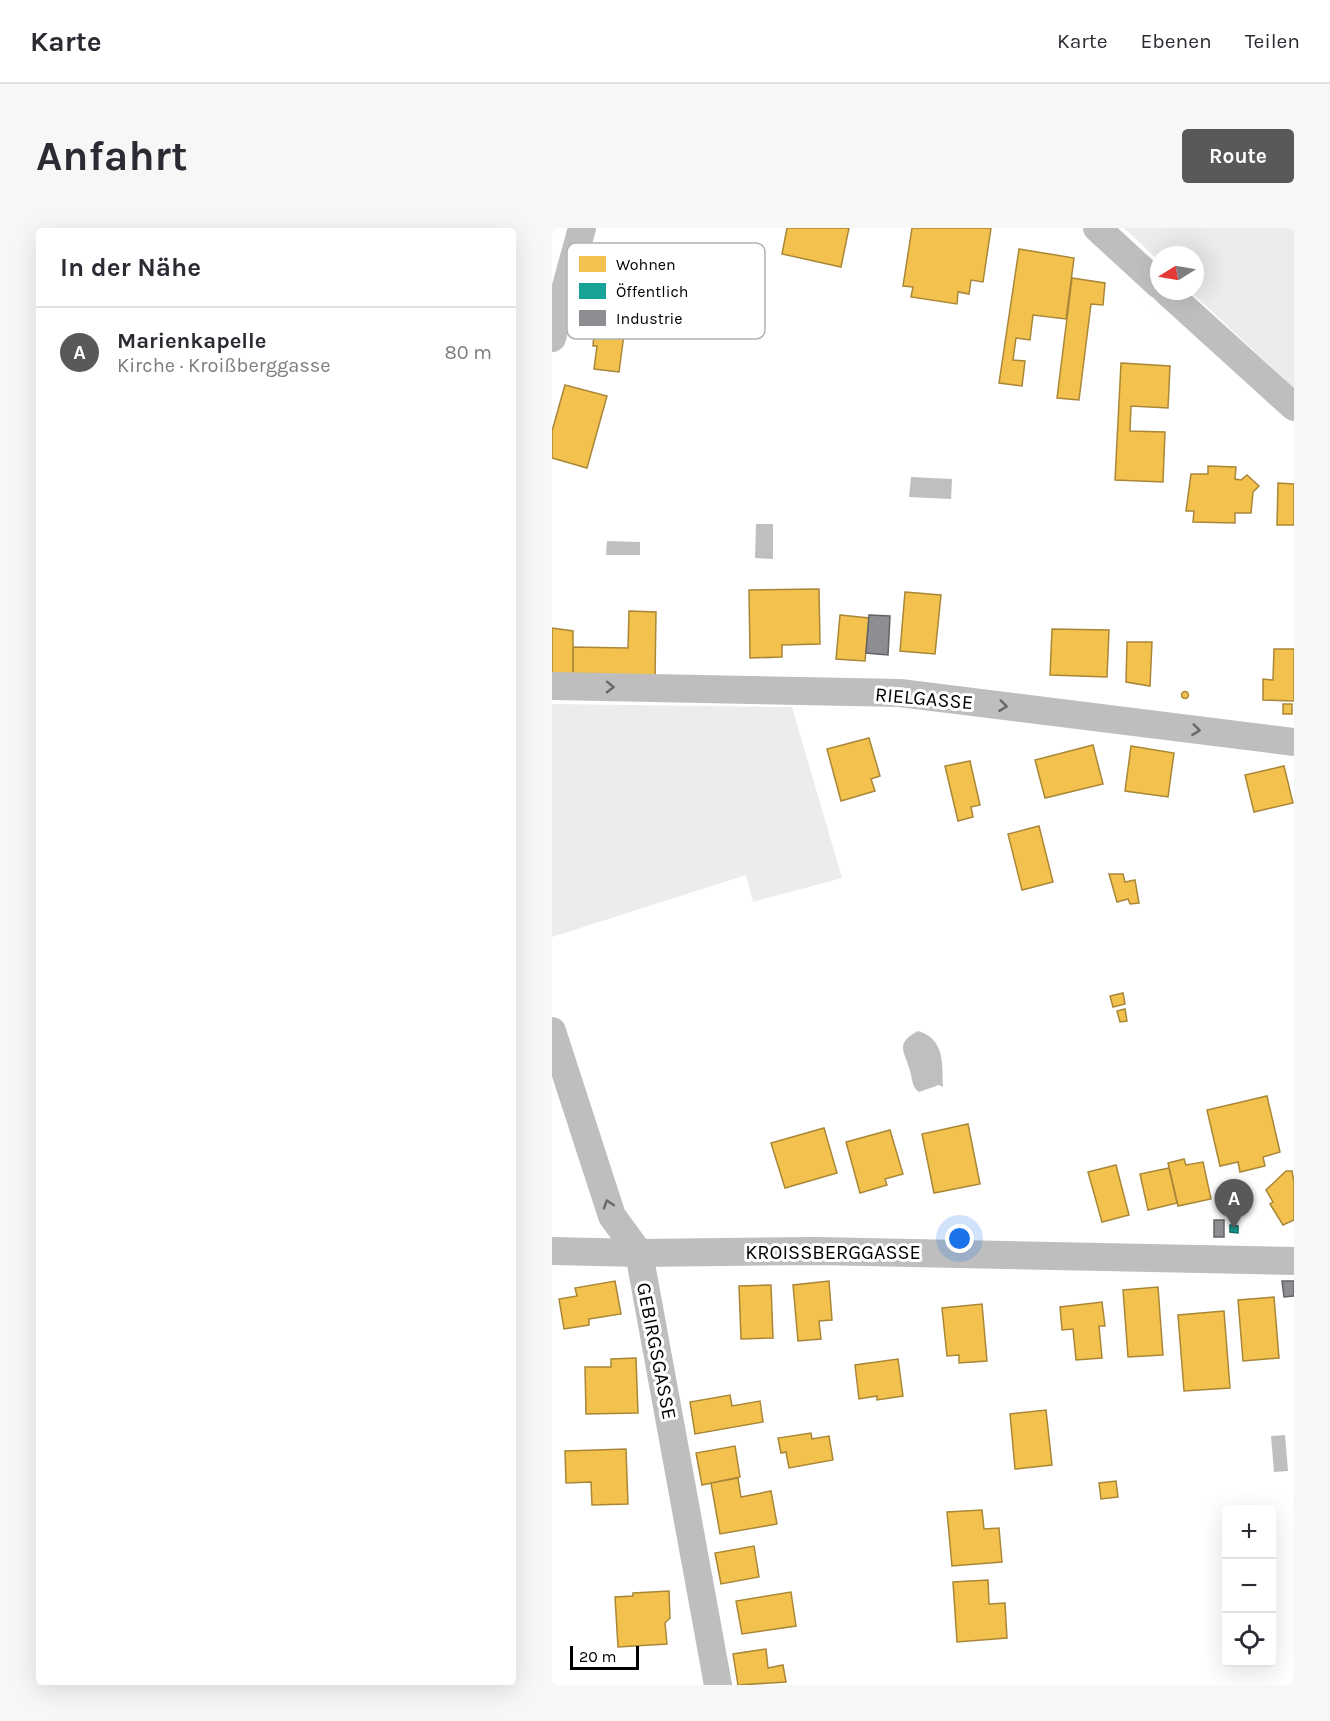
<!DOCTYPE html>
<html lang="de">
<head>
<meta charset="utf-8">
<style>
  :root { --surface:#fff; --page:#f7f7f7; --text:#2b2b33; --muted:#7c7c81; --line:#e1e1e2; --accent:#595959 }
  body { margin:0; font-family:Karla,sans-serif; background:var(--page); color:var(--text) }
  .controls { position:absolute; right:18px; bottom:18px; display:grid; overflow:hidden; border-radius:6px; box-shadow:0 6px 24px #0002 }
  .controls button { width:54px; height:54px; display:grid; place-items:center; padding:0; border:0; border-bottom:2px solid var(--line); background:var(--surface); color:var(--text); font:30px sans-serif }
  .compass { position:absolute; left:598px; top:18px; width:54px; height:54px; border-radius:50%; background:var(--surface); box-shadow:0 6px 24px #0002; rotate:259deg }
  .scale { position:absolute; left:18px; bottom:15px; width:69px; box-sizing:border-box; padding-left:6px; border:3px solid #000; border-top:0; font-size:16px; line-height:21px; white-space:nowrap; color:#000; -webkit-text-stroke:4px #fff; paint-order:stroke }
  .you { position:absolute; left:408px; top:1011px; width:21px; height:21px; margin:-15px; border:4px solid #fff; border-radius:50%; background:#1a73e8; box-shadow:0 0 0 9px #1a73e833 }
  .badge { display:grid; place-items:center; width:39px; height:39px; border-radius:50%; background:var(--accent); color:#fff; font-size:20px; font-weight:700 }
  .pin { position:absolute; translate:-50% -50px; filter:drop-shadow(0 2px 3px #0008) }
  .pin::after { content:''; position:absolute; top:32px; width:21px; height:18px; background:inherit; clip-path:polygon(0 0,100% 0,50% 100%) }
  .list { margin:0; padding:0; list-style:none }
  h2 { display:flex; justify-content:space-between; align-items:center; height:78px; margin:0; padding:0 24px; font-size:26px }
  h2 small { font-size:20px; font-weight:400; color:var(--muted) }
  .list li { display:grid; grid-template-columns:39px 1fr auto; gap:18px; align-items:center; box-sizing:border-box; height:90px; padding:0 24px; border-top:2px solid var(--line) }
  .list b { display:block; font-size:22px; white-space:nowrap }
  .list p { margin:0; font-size:20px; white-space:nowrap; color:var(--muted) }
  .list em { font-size:20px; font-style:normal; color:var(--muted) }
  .icon { flex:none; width:33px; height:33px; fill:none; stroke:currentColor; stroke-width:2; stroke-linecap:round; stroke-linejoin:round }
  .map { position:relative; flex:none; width:742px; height:1457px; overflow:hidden; border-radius:6px }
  header { display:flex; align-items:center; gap:36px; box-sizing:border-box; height:84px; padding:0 30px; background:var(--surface); border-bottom:2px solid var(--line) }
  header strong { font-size:28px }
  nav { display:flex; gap:33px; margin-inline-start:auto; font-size:21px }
  .intro { display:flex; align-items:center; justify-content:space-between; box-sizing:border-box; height:144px; padding:0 36px }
  h1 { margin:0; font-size:42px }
  .button { padding:15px 27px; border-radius:6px; background:var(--accent); color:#fff; font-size:21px; font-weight:700 }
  main { display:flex; gap:36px; padding:0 36px }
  aside { flex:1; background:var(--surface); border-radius:6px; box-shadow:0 6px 24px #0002 }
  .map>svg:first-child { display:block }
  .green { fill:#ececec }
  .water { fill:#bfbfbf }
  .homes { fill:#f2c14e; stroke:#a98737; stroke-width:1.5 }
  .public { fill:#17a398; stroke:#10726a; stroke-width:1.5 }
  .industry { fill:#8d8d92; stroke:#636366; stroke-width:1.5 }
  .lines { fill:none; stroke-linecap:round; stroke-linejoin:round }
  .street { stroke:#bebebe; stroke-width:28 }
  .oneway { stroke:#686868 }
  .labels { text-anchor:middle; stroke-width:6; stroke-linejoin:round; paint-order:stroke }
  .street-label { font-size:20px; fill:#000; stroke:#fff }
  .key { fill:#fff; stroke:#b2b2b2; stroke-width:1.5 }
  .key-label { font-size:16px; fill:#000 }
</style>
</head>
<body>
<header>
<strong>Karte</strong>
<nav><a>Karte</a><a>Ebenen</a><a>Teilen</a></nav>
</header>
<div class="intro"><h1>Anfahrt</h1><a class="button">Route</a></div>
<main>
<aside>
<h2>In der Nähe<small></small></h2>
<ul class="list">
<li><span class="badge">A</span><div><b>Marienkapelle</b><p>Kirche · Kroißberggasse</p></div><em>80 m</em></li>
</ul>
</aside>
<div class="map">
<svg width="742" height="1457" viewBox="0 0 742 1457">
  <rect width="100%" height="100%" fill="#fff"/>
  <g class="green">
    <path d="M 572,0 L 742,0 L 742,160 L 638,63 L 643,63 L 643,27 L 607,27 L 607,33 Z"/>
    <path d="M 0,476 L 240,479 L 290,650 L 201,674 L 194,647 L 0,709 Z"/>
  </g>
  <g class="water">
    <path d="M 359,249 L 400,251 L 399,271 L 357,269 Z"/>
    <path d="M 204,296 L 221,296 L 221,331 L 203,330 Z"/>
    <path d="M 55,313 L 88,314 L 88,327 L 54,327 Z"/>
    <path d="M 366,803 C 393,811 390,835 391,859 L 387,857 L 367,864 C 359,858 361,852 358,843 C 354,825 341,816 366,803 Z"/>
    <path d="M 733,1207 L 736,1243 L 722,1244 L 719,1208 Z"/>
  </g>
  <g class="homes">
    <path d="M 235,0 L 297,0 L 289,39 L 230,26 Z"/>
    <path d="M 360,0 L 439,0 L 431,54 L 419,52 L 417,66 L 406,64 L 405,76 L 359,69 L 361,59 L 351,58 Z"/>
    <path d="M 467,21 L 522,30 L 514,91 L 481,87 L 478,112 L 464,110 L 461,132 L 473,133 L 470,158 L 447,155 Z"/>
    <path d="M 43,40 L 66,44 L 55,84 L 74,91 L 67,144 L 42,141 L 45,118 L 41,118 L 42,105 L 26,101 Z"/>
    <path d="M 520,50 L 553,55 L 551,77 L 539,76 L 527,172 L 505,170 Z"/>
    <path d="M 569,135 L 618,138 L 616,180 L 579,178 L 578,203 L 613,204 L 611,254 L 563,252 Z"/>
    <path d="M 13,157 L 55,168 L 35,240 L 0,230 L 0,203 Z"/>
    <path d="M 656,238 L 684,239 L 683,251 L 689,252 L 695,247 L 707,258 L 701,264 L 699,285 L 683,285 L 683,295 L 641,294 L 642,283 L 634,283 L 639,246 L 656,246 Z"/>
    <path d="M 726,255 L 742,256 L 742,297 L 725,297 Z"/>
    <path d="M 267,361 L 268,416 L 230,417 L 230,429 L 198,430 L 197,362 Z"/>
    <path d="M 353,364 L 389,367 L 383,426 L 348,423 Z"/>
    <path d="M 77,383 L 104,384 L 103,452 L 21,448 L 21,419 L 76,420 Z"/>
    <path d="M 288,387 L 317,390 L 313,433 L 284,431 Z"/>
    <path d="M 0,400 L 21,403 L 21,448 L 0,448 Z"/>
    <path d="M 500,401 L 557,402 L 555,449 L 498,447 Z"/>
    <path d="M 575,414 L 600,414 L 598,458 L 574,454 Z"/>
    <path d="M 722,421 L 742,421 L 742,473 L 711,472 L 711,451 L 721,452 Z"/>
    <circle cx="633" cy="467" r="3.5"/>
    <rect x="731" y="476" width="9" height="10"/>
    <path d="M 317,510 L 328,548 L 319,551 L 323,563 L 289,573 L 275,521 Z"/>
    <path d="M 541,517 L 551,556 L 493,570 L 483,532 Z"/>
    <path d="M 579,518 L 622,525 L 616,569 L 573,563 Z"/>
    <path d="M 418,533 L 428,577 L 419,579 L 421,589 L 406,593 L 393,538 Z"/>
    <path d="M 732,538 L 741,575 L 702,584 L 693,547 Z"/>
    <path d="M 487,598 L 501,654 L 470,662 L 456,606 Z"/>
    <path d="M 557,646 L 571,646 L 573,654 L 583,652 L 587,675 L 578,676 L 576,671 L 565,674 Z"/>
    <path d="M 571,765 L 573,776 L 561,779 L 558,768 Z"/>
    <path d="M 573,781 L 575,793 L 568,794 L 565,783 Z"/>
    <path d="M 715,868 L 728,924 L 711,929 L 713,938 L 688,944 L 686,934 L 668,938 L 655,882 Z"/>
    <path d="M 416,896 L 428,956 L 382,965 L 370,906 Z"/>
    <path d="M 272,900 L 285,945 L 233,960 L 219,915 Z"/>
    <path d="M 338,902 L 351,946 L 333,951 L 335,957 L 308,965 L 294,914 Z"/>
    <path d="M 632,931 L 634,937 L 651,934 L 659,971 L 626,978 L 616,935 Z"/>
    <path d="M 564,937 L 577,987 L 550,994 L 536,944 Z"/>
    <path d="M 617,940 L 625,975 L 596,982 L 588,946 Z"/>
    <path d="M 734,943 L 740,943 L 742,954 L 742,992 L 731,997 L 718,976 L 721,974 L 714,962 Z"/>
    <path d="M 63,1053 L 69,1086 L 37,1091 L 37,1097 L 12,1101 L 7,1071 L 25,1068 L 23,1060 Z"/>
    <path d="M 277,1053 L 280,1092 L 267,1093 L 269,1111 L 246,1113 L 241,1057 Z"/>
    <path d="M 219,1057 L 221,1110 L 189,1111 L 187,1058 Z"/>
    <path d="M 606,1059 L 611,1127 L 576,1129 L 571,1062 Z"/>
    <path d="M 722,1069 L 727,1130 L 691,1133 L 686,1072 Z"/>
    <path d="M 550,1074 L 553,1098 L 547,1098 L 550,1130 L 524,1132 L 521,1101 L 510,1102 L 508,1079 Z"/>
    <path d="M 430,1076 L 435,1133 L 407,1135 L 407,1127 L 395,1128 L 390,1080 Z"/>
    <path d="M 672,1083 L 678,1160 L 632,1163 L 626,1087 Z"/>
    <path d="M 84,1130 L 86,1185 L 34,1186 L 33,1139 L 59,1139 L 59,1131 Z"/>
    <path d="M 346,1131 L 351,1168 L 325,1172 L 325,1168 L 307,1171 L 303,1137 Z"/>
    <path d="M 178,1167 L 180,1178 L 208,1173 L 211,1194 L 143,1206 L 138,1174 Z"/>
    <path d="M 494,1182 L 500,1237 L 463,1241 L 458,1186 Z"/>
    <path d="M 259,1205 L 260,1211 L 277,1208 L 281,1232 L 237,1240 L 234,1224 L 229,1225 L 226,1210 Z"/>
    <path d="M 183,1218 L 188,1249 L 150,1257 L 144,1225 Z"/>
    <path d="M 74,1221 L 76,1276 L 40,1277 L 39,1254 L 14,1255 L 13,1223 Z"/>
    <path d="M 186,1250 L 189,1269 L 219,1263 L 225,1296 L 168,1306 L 159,1255 Z"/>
    <path d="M 564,1253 L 566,1269 L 549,1271 L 547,1255 Z"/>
    <path d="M 430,1282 L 432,1301 L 447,1300 L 450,1334 L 400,1338 L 395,1284 Z"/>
    <path d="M 202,1318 L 207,1349 L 169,1356 L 163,1325 Z"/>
    <path d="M 436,1352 L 437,1376 L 453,1375 L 455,1410 L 405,1414 L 401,1354 Z"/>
    <path d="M 117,1363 L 118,1390 L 113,1395 L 115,1416 L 66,1419 L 63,1369 L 81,1368 L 81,1365 Z"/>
    <path d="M 239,1364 L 244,1398 L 190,1406 L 184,1373 Z"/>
    <path d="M 214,1421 L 216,1440 L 231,1437 L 234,1454 L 186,1457 L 181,1426 Z"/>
  </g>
  <path class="public" d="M 678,997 L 686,998 L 686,1005 L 678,1004 Z"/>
  <g class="industry">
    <path d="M 317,387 L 338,388 L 336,427 L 314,425 Z"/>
    <rect x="662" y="992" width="10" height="17"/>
    <path d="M 730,1053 L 742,1053 L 742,1068 L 732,1069 Z"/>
  </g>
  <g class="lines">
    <g class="street">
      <path d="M 545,0 L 607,57"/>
      <path d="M 614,63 L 742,179"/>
      <path d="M 0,110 L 30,0"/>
      <path d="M 0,458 L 348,465 L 742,514"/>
      <path d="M 0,803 L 60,988 L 87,1025 L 166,1457"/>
      <path d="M 0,1023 L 87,1025 L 265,1023 L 742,1033"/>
    </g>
  </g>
  <defs><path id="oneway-chevron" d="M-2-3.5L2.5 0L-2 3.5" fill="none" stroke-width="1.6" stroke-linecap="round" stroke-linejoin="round" transform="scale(1.5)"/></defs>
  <g class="oneway">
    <use href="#oneway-chevron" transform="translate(58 459) rotate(1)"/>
    <use href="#oneway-chevron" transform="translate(451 478) rotate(7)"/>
    <use href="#oneway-chevron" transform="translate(644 502) rotate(7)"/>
    <use href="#oneway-chevron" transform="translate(56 976) rotate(-108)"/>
  </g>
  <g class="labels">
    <g class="street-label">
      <text transform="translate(372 470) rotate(5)" y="7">RIELGASSE</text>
      <text x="281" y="1031">KROISSBERGGASSE</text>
      <text transform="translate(105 1123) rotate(79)" y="7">GEBIRGSGASSE</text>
    </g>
  </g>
  <rect x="15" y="15" width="198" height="96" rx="9" class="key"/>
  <rect x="27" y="28" width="27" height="16" fill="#f2c14e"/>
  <rect x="27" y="55" width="27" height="16" fill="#17a398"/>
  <rect x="27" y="82" width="27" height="16" fill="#8d8d92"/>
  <g class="key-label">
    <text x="64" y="42">Wohnen</text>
    <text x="64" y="69">Öffentlich</text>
    <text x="64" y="96">Industrie</text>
  </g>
</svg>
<div class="controls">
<button>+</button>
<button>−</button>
<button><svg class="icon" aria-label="locate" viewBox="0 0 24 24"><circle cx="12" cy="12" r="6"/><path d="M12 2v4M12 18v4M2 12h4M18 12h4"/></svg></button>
</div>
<svg class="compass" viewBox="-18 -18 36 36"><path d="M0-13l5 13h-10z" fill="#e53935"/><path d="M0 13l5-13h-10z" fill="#7c7c81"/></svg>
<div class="scale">20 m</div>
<div class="you"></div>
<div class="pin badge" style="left:682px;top:1001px">A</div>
</div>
</main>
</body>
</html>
